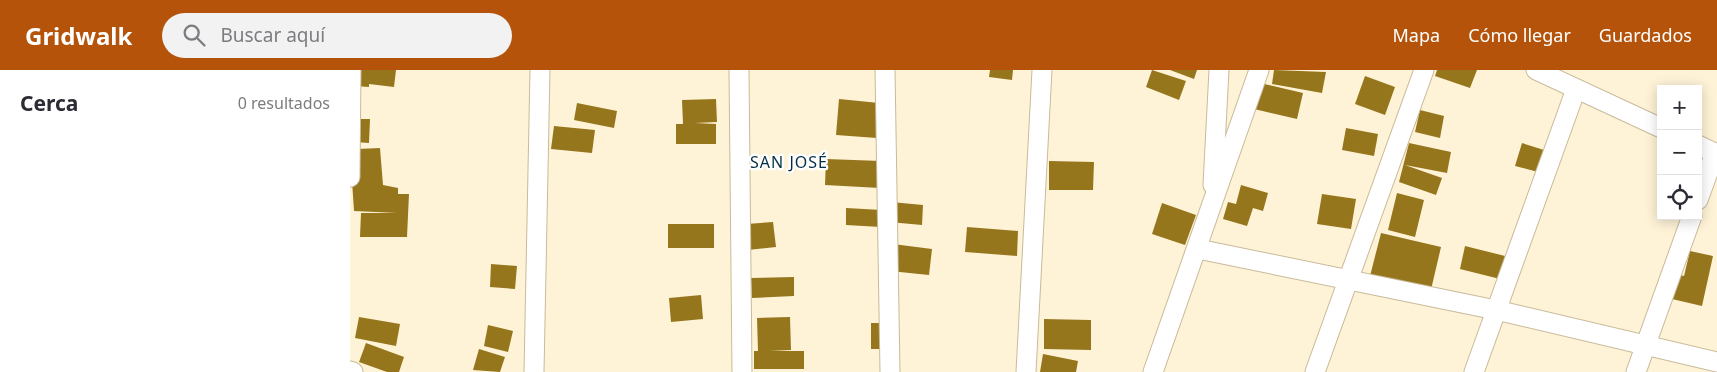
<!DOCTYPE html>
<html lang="es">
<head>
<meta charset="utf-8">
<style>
  :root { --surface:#fff; --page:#f2f2f3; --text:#2b2b33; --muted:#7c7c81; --line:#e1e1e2; --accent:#b45309 }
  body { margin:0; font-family:"Noto Sans",sans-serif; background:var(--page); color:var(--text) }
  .controls { position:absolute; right:15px; top:15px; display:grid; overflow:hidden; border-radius:0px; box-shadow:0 2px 12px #0003 }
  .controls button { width:45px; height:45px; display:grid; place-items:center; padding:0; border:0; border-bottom:1px solid var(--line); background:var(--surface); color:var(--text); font:25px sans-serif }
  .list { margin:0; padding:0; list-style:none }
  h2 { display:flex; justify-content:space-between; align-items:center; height:65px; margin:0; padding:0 20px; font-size:21px }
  h2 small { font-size:16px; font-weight:400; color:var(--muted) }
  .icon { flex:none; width:28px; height:28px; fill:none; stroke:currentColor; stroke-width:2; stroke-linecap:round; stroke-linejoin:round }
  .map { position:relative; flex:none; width:1367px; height:302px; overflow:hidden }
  header { display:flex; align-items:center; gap:30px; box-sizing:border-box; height:70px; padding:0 25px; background:var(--accent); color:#fff }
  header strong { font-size:24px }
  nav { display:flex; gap:28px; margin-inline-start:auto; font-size:18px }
  .search { width:350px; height:45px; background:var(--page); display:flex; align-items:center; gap:12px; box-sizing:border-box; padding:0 18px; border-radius:28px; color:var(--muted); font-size:19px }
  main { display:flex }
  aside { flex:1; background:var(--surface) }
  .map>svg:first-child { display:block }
  .building { fill:#96761d }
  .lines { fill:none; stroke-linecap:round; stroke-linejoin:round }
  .minor-casing { stroke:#c9ba99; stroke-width:21 }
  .minor { stroke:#fff; stroke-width:19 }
  .labels { text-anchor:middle; stroke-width:4.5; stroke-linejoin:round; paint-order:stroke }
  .neighbourhood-label { font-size:16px; letter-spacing:1px; fill:#032e44; stroke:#fff }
</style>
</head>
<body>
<header>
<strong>Gridwalk</strong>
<div class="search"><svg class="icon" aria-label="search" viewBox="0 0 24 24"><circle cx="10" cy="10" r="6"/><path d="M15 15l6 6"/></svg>Buscar aquí</div>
<nav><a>Mapa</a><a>Cómo llegar</a><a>Guardados</a></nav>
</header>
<main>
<aside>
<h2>Cerca<small>0 resultados</small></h2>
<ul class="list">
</ul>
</aside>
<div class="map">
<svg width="1367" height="302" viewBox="0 0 1367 302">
  <rect width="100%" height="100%" fill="#fef3d7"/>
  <g class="building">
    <path d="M 7,0 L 46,0 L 44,17 L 19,14 L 19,17 L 5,16 Z"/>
    <path d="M 640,0 L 663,0 L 662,10 L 639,7 Z"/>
    <path d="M 802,0 L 836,11 L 829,30 L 796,17 Z"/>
    <path d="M 820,0 L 847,0 L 844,9 Z"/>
    <path d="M 924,0 L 976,2 L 972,23 L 922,14 Z"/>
    <path d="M 1087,0 L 1127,0 L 1120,18 L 1085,6 Z"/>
    <path d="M 1015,6 L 1045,17 L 1035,45 L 1005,34 Z"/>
    <path d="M 910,13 L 953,23 L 947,49 L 904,39 Z"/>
    <path d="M 366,29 L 367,52 L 345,53 L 366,54 L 366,74 L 326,74 L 326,54 L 333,54 L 332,30 Z"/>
    <path d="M 489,29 L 529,33 L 527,68 L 486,65 Z"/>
    <path d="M 227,33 L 267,41 L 264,58 L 224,50 Z"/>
    <path d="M 1070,40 L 1094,46 L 1090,68 L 1065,62 Z"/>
    <path d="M 6,49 L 20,49 L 19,73 L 5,72 Z"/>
    <path d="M 204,56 L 245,60 L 242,83 L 201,79 Z"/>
    <path d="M 996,58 L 1028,64 L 1024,86 L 992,80 Z"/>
    <path d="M 1059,73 L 1101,82 L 1097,103 L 1055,95 L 1092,108 L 1086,125 L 1049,112 Z"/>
    <path d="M 1172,73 L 1194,80 L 1188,102 L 1165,96 Z"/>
    <path d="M 30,78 L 33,115 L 48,118 L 48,124 L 59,124 L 57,167 L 10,167 L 11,143 L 47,143 L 4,141 L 2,111 L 9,112 L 7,79 Z"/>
    <path d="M 476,89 L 531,91 L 530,118 L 475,115 Z"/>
    <path d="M 699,91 L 744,92 L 743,120 L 699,120 Z"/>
    <path d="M 891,115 L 918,123 L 913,141 L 903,138 L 897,156 L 873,149 L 878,132 L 886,134 Z"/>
    <path d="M 1047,123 L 1074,130 L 1065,167 L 1038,160 Z"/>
    <path d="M 972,124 L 1006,129 L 1001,159 L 967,154 Z"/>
    <path d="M 541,132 L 573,135 L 572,155 L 539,152 Z"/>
    <path d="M 812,133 L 846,145 L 835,175 L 802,164 Z"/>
    <path d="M 496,138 L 532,140 L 531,157 L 496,155 Z"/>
    <path d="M 423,152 L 426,177 L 398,180 L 396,154 Z"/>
    <rect x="318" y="154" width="46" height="24"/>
    <path d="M 617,157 L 668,161 L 667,186 L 615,182 Z"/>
    <path d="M 1031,163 L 1091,177 L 1080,224 L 1019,210 Z"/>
    <path d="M 543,174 L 582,179 L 579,205 L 540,201 Z"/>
    <path d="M 1115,176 L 1155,186 L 1150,209 L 1110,199 Z"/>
    <path d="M 1340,181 L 1363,186 L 1352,236 L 1322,229 L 1327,204 L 1334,206 Z"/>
    <path d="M 141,194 L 167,196 L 165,219 L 140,217 Z"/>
    <path d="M 444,207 L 444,226 L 402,228 L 401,208 Z"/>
    <path d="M 351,225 L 353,249 L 321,252 L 319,228 Z"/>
    <path d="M 9,247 L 50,254 L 46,276 L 5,268 Z"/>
    <path d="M 440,247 L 441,280 L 420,281 L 454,281 L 454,299 L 404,299 L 404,281 L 408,281 L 407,248 Z"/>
    <path d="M 694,249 L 741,250 L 741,280 L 694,279 Z"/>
    <rect x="521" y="253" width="15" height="26"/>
    <path d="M 138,255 L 163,261 L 158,282 L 134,276 Z"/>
    <path d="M 16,273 L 54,287 L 49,302 L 37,302 L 9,292 Z"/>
    <path d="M 129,279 L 155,287 L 150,302 L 123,300 Z"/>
    <path d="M 693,284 L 728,291 L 726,302 L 690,302 Z"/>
  </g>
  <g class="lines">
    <g class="minor-casing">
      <g id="minor">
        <path d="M 389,0 L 392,302"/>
        <path d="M 535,0 L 540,302"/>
        <path d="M 1186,0 L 1311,58"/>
        <path d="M 1348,75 L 1367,84"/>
        <path d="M 0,107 L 1,0"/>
        <path d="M 863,115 L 869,0"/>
        <path d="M 1348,130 L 1365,83"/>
        <path d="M 848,179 L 1146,240 L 1367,292"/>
        <path d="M 0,301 L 3,302"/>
        <path d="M 184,302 L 190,0"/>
        <path d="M 676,302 L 692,0"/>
        <path d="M 803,302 L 909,0"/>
        <path d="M 965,302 L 1074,0"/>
        <path d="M 1124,302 L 1226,19"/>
        <path d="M 1286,302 L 1342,146"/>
      </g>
    </g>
    <use href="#minor" class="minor"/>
  </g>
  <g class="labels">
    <g class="neighbourhood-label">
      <text x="439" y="98">SAN JOSÉ</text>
    </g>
  </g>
</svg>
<div class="controls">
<button>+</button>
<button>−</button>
<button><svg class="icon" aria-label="locate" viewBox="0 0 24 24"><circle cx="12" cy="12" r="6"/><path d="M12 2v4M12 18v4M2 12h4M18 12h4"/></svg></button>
</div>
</div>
</main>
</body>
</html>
